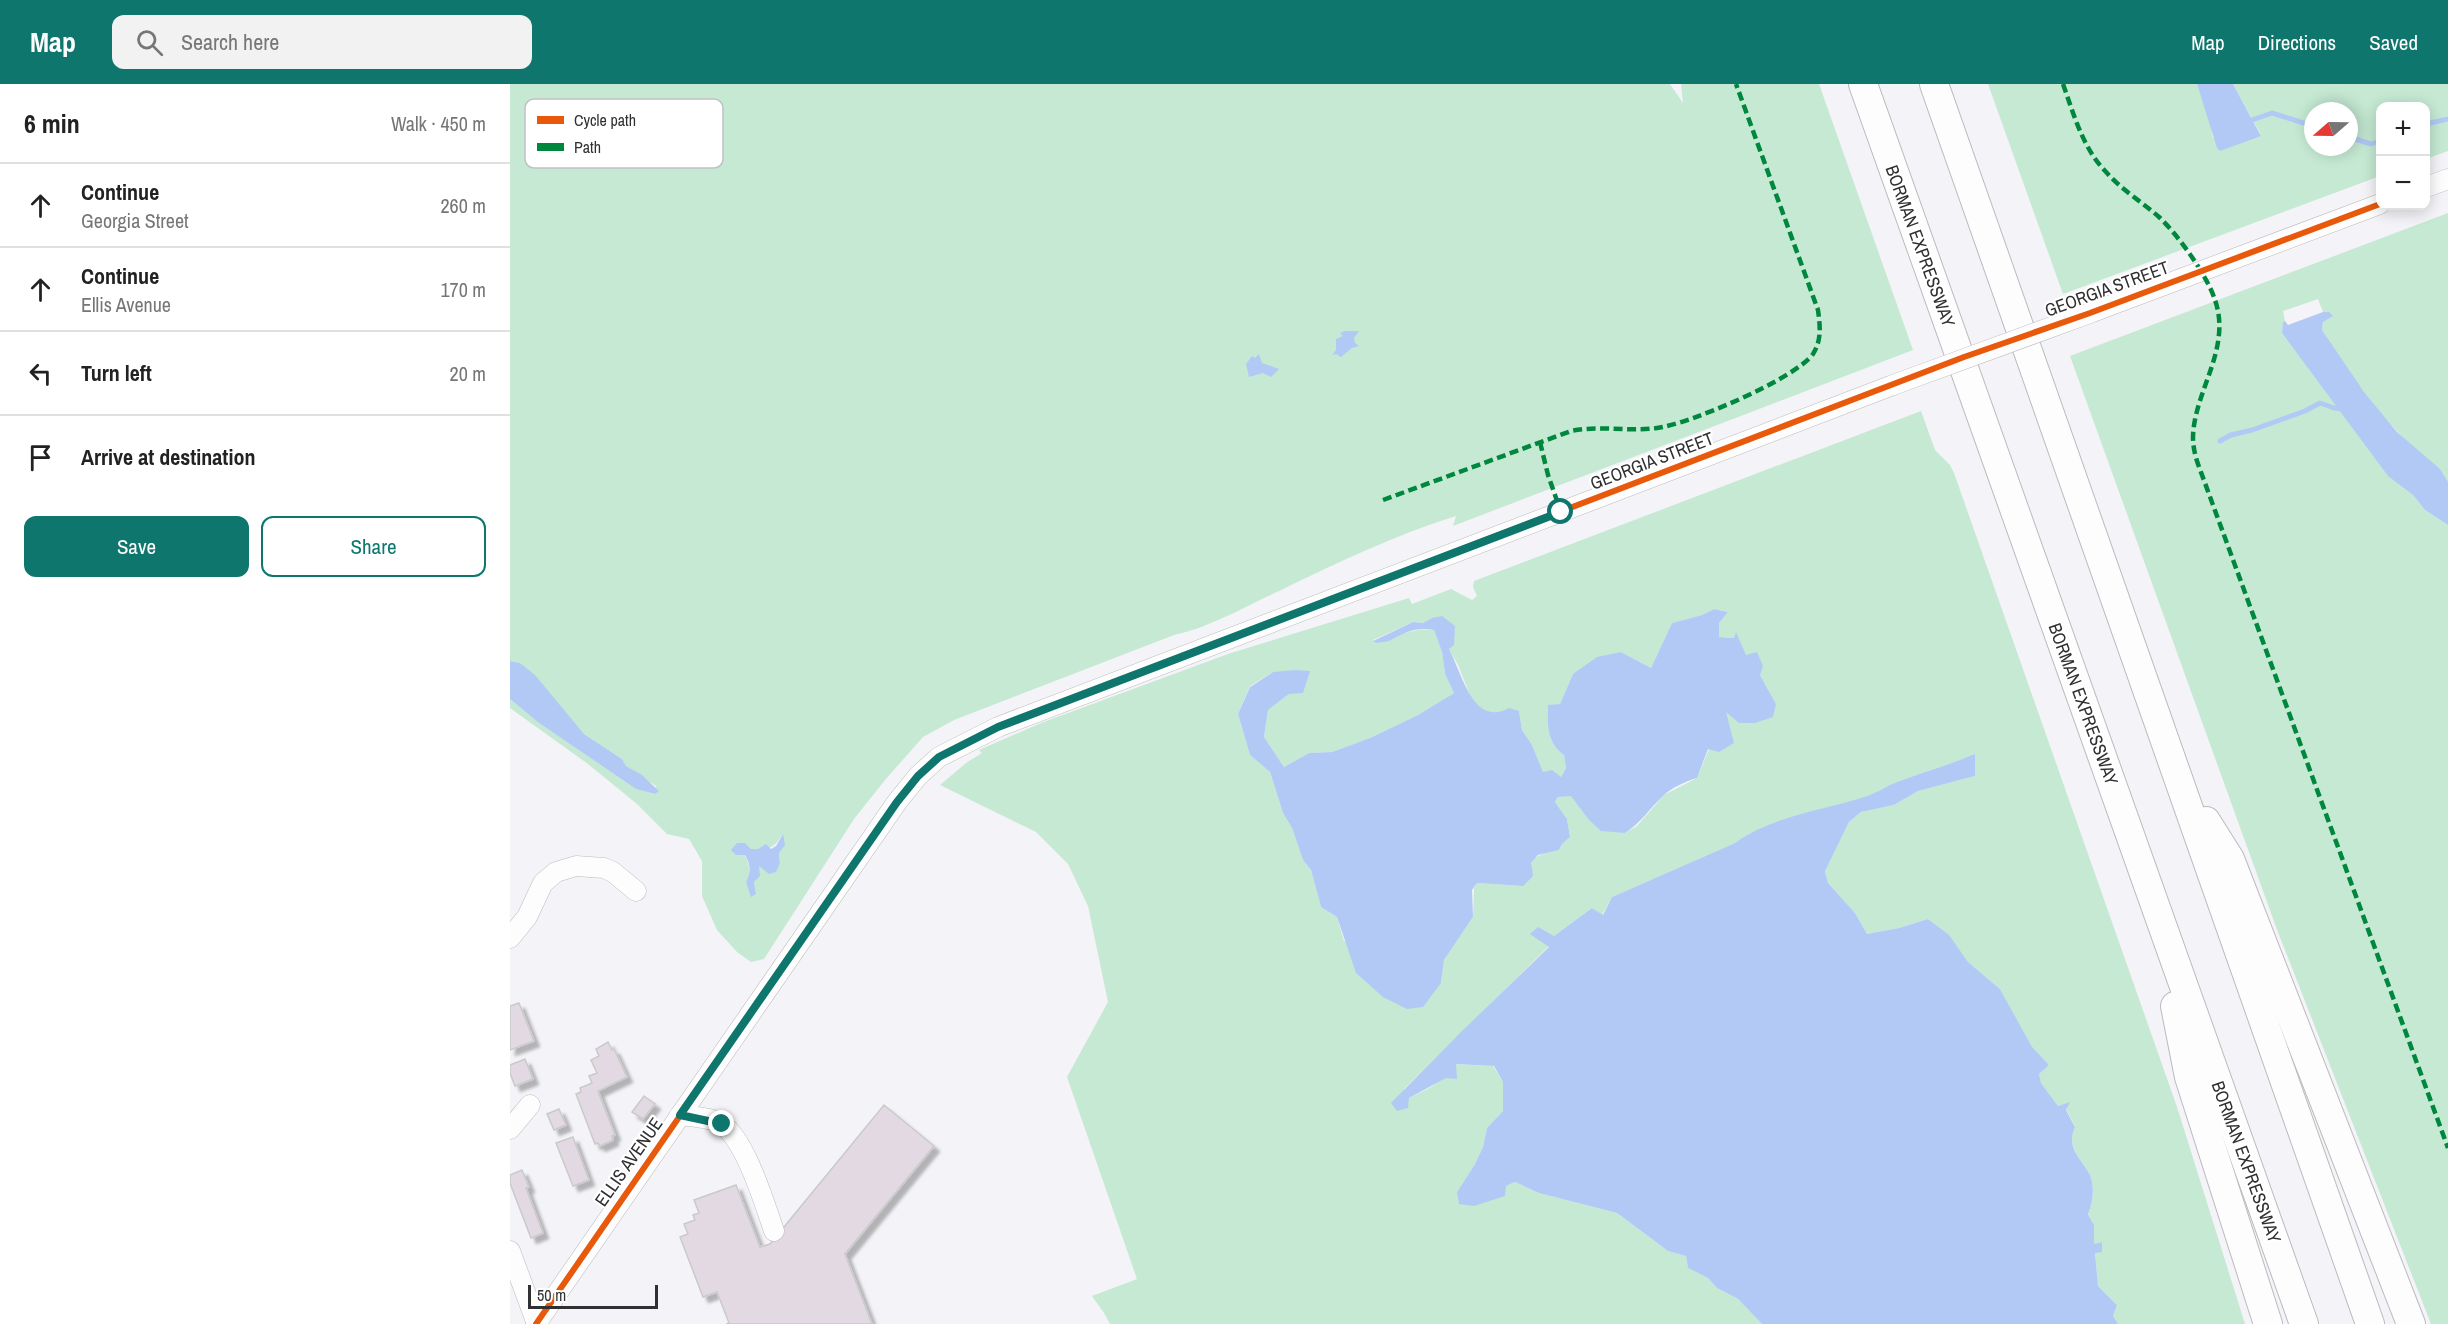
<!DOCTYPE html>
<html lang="en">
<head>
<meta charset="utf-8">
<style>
  :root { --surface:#fff; --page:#f2f2f2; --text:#222; --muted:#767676; --line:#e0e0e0; --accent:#0f766e }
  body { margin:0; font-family:"Archivo Narrow",sans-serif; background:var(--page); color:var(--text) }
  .controls { position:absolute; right:18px; top:18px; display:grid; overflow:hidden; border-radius:12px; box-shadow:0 3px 15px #0003 }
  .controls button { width:54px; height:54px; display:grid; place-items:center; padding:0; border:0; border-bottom:2px solid var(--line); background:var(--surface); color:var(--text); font:30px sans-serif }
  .compass { position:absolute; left:1794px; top:18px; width:54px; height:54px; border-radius:50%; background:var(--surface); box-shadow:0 3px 15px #0003; rotate:250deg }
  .scale { position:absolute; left:18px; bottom:15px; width:130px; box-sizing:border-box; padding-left:6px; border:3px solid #303032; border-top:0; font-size:16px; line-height:21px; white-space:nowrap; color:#303032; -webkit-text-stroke:4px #fff; paint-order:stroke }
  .stop { position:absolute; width:18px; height:18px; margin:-14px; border:4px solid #0f766e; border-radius:50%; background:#fff }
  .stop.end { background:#0f766e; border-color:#fff; box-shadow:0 2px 6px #0008 }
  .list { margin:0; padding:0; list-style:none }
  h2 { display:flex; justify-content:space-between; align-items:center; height:78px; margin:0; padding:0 24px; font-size:26px }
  h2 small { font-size:20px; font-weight:400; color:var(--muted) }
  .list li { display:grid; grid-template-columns:39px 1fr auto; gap:18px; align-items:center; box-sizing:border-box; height:84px; padding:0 24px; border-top:2px solid var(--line) }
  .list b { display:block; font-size:22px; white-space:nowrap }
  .list p { margin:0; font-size:20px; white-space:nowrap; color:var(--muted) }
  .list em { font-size:20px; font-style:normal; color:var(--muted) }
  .actions { display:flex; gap:12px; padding:18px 24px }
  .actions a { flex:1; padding:14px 0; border:2px solid var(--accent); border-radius:12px; text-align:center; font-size:21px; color:var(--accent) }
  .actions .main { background:var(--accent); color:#fff }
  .icon { flex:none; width:33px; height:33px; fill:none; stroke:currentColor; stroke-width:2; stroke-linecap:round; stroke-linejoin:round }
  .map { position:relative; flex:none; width:1938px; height:1240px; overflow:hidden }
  header { display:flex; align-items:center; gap:36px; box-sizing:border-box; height:84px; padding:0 30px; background:var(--accent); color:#fff }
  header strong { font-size:28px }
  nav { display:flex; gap:33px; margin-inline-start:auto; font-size:21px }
  .search { width:420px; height:54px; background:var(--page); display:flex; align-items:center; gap:15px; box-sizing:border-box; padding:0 21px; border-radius:12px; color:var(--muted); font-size:22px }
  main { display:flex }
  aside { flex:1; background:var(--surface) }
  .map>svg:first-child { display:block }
  .green { fill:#c5e9d3; fill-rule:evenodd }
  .water { fill:#b2c9f6 }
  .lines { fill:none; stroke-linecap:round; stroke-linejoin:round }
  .stream { stroke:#b2c9f6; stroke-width:5 }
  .building { fill:#e3d9e2; stroke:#cac9cb; stroke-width:1.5; filter:url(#shadow) }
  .minor-casing { stroke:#bbbabd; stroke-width:21 }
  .highway-casing { stroke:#bbbabd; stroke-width:30 }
  .minor { stroke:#fdfdfe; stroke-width:20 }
  .highway { stroke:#fdfdfe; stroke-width:28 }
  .minor-bridge-casing { stroke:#bbbabd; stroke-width:21; stroke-linecap:butt }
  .minor-bridge { stroke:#fdfdfe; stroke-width:20 }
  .quiet { stroke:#00873e; stroke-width:4.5; stroke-dasharray:9 4.5; stroke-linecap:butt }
  .cycleway-casing { stroke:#fff; stroke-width:10 }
  .cycleway { stroke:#e8590c; stroke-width:6 }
  .route { stroke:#0f766e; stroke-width:8 }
  .labels { text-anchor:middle; stroke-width:4.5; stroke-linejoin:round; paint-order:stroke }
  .street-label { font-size:18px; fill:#303032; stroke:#fff }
  .key { fill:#fff; stroke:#c1c1c2; stroke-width:1.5 }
  .key-label { font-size:16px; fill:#303032 }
</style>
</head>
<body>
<header>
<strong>Map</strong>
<div class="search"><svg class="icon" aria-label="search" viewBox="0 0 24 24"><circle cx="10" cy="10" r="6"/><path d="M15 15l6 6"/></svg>Search here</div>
<nav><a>Map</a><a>Directions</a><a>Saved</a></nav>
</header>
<main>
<aside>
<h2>6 min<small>Walk · 450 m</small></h2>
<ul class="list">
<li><svg class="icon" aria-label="ahead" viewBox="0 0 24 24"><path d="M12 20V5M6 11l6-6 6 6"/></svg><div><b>Continue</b><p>Georgia Street</p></div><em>260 m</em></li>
<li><svg class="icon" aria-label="ahead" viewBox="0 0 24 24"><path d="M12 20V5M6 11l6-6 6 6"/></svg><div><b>Continue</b><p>Ellis Avenue</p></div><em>170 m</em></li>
<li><svg class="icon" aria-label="left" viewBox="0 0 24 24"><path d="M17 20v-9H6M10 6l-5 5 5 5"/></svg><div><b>Turn left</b></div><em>20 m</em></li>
<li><svg class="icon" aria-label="arrive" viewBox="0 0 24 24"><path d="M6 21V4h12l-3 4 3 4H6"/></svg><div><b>Arrive at destination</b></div></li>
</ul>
<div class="actions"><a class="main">Save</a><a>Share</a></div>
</aside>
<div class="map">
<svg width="1938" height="1240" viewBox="0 0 1938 1240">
  <defs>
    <filter id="shadow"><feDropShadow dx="5.5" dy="5.5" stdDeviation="1.5" flood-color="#0004"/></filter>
  </defs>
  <rect width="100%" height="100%" fill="#f4f3f7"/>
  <g class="green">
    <path d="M 0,0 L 1160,0 L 1173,19 L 1171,0 L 1309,0 L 1403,266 L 943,442 L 946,432 C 885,451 826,479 769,507 C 734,523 701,543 664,551 L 444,636 L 413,653 L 375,696 L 344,735 L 254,875 L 241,878 L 227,868 L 207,846 L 192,812 L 192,777 L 179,755 L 157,750 L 127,720 L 78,680 L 0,624 L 0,615 L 29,639 L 126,705 L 145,710 L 146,702 L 116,682 L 112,675 L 74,650 L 10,579 L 0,577 ZM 272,751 L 269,769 L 270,779 L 253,783 L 248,782 L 244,798 L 246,810 L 236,799 C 244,783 236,772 227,759 L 234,759 L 241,765 C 257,766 264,765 272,751 Z"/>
    <path d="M 1478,0 L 1687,0 L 1700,38 L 1703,54 L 1751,51 L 1723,0 L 1938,0 L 1938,67 L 1916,75 L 1916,22 L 1870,22 L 1870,92 L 1553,210 ZM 1803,27 L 1839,27 L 1839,63 L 1803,63 Z"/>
    <path d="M 1938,129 L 1938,398 C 1924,377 1902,365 1886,346 C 1858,316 1833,281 1812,246 L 1813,238 L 1819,228 L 1813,228 L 1808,215 L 1773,227 L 1775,237 L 1773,238 L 1772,249 L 1878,391 L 1903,411 L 1915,426 L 1938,441 L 1938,1240 L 1921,1240 L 1766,843 L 1560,272 Z"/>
    <path d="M 1411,327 L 1425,366 L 1440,381 L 1444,389 L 1667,1023 L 1735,1240 L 1608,1240 L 1603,1232 L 1607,1221 L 1588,1202 L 1585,1168 L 1591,1158 L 1584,1161 L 1584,1141 L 1578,1129 C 1583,1118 1585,1104 1580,1091 C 1573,1074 1555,1065 1565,1042 L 1556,1025 L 1559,1019 L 1548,1022 L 1531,999 L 1529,990 L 1539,981 L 1522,964 L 1490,905 L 1458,878 L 1438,851 L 1418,835 L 1389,844 L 1357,850 L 1345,829 L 1318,799 L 1315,786 L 1339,738 L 1351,728 L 1384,721 L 1408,707 L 1465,692 L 1464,671 C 1438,681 1411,688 1385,699 C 1375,703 1366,709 1356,713 C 1314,729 1263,731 1225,759 L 1102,813 L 1092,831 L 1082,824 L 1044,852 L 1039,862 L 894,1005 L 899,1014 C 918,1005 934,998 945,980 L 983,982 L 993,998 L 993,1027 L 977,1044 L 973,1063 L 965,1080 L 947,1108 L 996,1102 L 1005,1098 L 1029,1109 L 1107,1129 L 1158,1167 L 1176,1172 L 1178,1184 L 1198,1194 L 1207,1204 L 1228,1215 L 1252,1240 L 600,1240 L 594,1229 L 582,1212 L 627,1195 L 557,993 L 598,918 L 578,822 L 558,780 L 526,748 L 430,701 L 456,679 L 472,669 L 469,666 L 531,639 L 718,570 L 899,514 L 902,520 L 941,505 L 962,516 L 967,512 L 963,503 L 964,497 ZM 1204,525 L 1218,528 L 1209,539 L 1209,553 L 1224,554 L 1226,549 L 1236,572 L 1247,568 L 1250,591 L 1266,620 L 1215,627 L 1187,694 L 1154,711 L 1127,742 L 1115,749 L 1078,735 L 1061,711 L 1048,713 L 1045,718 L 1057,735 L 1060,753 L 1052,760 L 1049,766 C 1020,772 1022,775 1013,802 L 967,799 L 964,804 L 963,833 L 934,876 L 931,899 L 834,857 L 827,833 L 811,823 L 801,786 L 793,776 L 782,744 L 773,729 L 760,688 L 740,671 L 728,630 L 740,602 L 763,588 L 779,610 L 758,626 L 754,653 L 774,683 L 799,669 L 822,668 L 860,654 L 908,631 L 944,609 L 935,590 L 932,568 L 924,546 C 902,543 886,553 866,559 L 863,556 L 903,538 L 913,539 L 922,534 L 948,581 L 962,616 L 976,628 L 989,629 L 1009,627 L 1012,646 L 1022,661 L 1033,689 L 1051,693 L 1056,684 L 1054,671 C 1037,659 1037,641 1038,622 L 1050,620 L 1063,590 L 1111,568 L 1141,584 L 1162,539 L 1192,531 Z"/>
  </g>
  <g class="water">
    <path d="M 1687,0 L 1723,0 L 1751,52 L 1710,67 L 1707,64 Z"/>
    <path d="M 1813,228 L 1819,228 L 1823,232 L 1813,238 L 1812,246 L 1854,308 L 1887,348 L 1930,385 L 1938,398 L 1938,441 L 1915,426 L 1903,411 L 1878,392 L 1772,249 L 1773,238 L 1775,237 L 1778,241 Z"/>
    <path d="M 835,247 L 849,247 L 844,254 L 845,259 L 849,262 L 842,264 L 831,273 L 826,270 L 822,271 L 826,266 L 826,255 L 833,252 L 830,249 Z"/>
    <path d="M 749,270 L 752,279 L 769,285 L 761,293 L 753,289 L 739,293 L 736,280 L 742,272 L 745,274 Z"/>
    <path d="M 1204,525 L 1218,528 L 1209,539 L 1209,553 L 1224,554 L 1226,548 L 1236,571 L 1247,568 L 1253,582 L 1250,591 L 1266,620 L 1263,633 L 1245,639 L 1229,639 L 1216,628 L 1224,659 L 1209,668 L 1198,665 L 1187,694 C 1176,697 1161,704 1153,712 C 1139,725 1131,739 1115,749 L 1091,747 L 1078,735 L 1061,712 L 1048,713 L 1045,718 L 1057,735 L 1060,753 L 1052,760 L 1049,766 L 1028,771 L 1021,779 L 1023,792 L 1013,802 L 967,799 L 962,806 L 963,833 L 934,876 L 931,899 L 913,923 L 897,925 L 873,913 L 846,889 L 827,833 L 811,823 L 801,786 L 793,776 L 782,744 L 773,729 L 760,688 L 740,671 L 728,630 L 740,603 L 763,588 L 785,586 L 800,587 L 793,609 L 779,610 L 758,626 L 754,653 L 774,683 L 799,669 L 822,668 L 860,654 L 908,631 L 944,609 L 935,590 L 932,568 L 924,546 C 906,543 896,548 881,556 C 877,558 871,558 866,559 L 863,557 L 903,538 L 913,539 L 922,534 L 932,532 L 945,542 L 944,561 L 939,565 C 952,589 963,644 999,624 L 1009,627 L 1012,646 L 1022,661 L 1033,688 L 1042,686 L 1051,693 L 1056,684 L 1054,671 C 1037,659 1037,641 1038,621 L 1050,620 L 1063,590 L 1087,573 L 1111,568 L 1141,584 L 1162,539 L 1192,531 Z"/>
    <path d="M 0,577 L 10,579 L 25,591 L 74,650 L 112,675 L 116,682 L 132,691 L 149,707 L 145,710 L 126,705 L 29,639 L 0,615 Z"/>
    <path d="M 1465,670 L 1465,692 L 1408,707 L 1384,721 L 1351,728 L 1339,738 L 1315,787 L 1318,799 L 1345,829 L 1357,850 L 1389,844 L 1418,835 L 1439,851 L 1458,878 L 1490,905 L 1522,963 L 1539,981 L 1529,990 L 1531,999 L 1548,1022 L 1560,1018 L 1556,1026 L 1565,1043 C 1555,1065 1573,1075 1580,1091 C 1585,1104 1583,1118 1578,1130 L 1584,1141 L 1584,1160 L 1592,1158 L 1592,1168 L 1585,1169 L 1588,1202 L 1607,1221 L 1603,1232 L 1608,1240 L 1252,1240 L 1228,1215 L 1207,1204 L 1198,1194 L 1178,1184 L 1176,1172 L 1158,1167 L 1107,1129 L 1029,1109 L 1005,1098 L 996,1102 L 995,1112 L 964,1122 L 949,1120 L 947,1108 L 965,1080 L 973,1063 L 977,1044 L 993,1027 L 993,998 L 984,982 L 946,980 L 947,995 L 936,994 L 899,1014 L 898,1024 L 887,1027 L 881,1019 L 951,948 L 1039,863 L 1020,850 L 1028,843 L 1044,852 L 1082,824 L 1093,831 L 1102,813 L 1225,759 C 1262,732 1311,727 1354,713 C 1365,710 1376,702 1387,698 C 1413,688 1439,681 1465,670 Z"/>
    <path d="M 273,750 L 275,761 L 269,769 L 270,779 L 266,788 L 259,790 L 249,782 L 250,792 L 244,798 L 246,810 L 241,813 L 236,798 C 241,788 241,781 235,771 L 226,771 L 221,766 L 227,759 L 235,759 L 241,765 L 248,765 L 256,760 L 261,765 L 266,762 Z"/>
  </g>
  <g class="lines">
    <g class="stream">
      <path d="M 1739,37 L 1762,29 L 1803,42"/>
      <path d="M 1916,40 L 1938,35"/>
      <path d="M 1839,53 L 1861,60 L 1870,57"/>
      <path d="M 1710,357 L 1721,351 L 1742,346 L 1795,327 L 1810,319 L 1824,324 L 1834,325"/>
    </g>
  </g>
  <g class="building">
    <path d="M 9,919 L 24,957 L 0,966 L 0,922 Z"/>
    <path d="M 98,958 L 102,966 L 104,965 L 117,993 L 88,1007 L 105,1051 L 102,1052 L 103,1056 L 90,1062 L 88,1059 L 85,1060 L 66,1010 L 71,1008 L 70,1004 L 82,999 L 79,992 L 87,989 L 81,976 L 89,972 L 86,965 Z"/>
    <path d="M 15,975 L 23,995 L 5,1002 L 0,989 L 0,981 Z"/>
    <path d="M 134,1012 L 145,1020 L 133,1035 L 122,1028 Z"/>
    <path d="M 374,1021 L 424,1062 L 335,1170 L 362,1240 L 216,1240 L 219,1239 L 207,1208 L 193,1213 L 170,1153 L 178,1150 L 174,1140 L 185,1136 L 183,1131 L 189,1129 L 184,1116 L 226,1101 L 250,1163 L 260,1160 Z"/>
    <path d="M 49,1025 L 56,1041 L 44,1046 L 37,1030 Z"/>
    <path d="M 63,1053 L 79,1096 L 63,1102 L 46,1059 Z"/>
    <path d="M 12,1086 L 19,1103 L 16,1104 L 33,1149 L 21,1154 L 0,1099 L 0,1091 Z"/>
  </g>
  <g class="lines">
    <g class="minor-casing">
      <g id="minor">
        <path d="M 1916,103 L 1938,95"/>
        <path d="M 1580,229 L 1870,120"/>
        <path d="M 0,854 L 17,833 L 33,799 L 46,788 L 66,782 L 94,784 L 103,788 L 126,807"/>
        <path d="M 170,1031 C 182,1033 201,1033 211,1040 C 235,1054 255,1121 264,1147"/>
        <path d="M 0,1045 L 20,1021"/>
        <path d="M 0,1167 L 27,1240"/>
        <path d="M 26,1240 L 387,718 L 408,692 L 429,673 L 488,643 L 1383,301"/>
      </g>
    </g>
    <g class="highway-casing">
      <g id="highway">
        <path d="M 1353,0 L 1794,1240"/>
        <path d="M 1424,0 L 1860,1240"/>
        <path d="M 1696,737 L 1720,775 L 1901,1240"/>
        <path d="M 1665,922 L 1679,993 L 1758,1240"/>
      </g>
    </g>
    <use href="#minor" class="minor"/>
    <use href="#highway" class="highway"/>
    <g class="minor-bridge-casing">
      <path id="minor-bridge" d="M 1383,301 L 1580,229"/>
    </g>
    <use href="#minor-bridge" class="minor-bridge"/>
    <g class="quiet">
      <path d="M 1553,0 C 1564,31 1573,65 1597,89 C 1612,106 1632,118 1649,133 C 1668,151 1697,191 1705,216 C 1722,265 1684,307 1683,353 C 1683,363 1685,371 1688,380 L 1938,1064"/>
      <path d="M 1030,358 L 1038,391 L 1051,428"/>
      <path d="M 873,416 L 1061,347 C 1090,341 1118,348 1147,344 C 1179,340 1285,295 1303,270 C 1312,256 1310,241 1308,226 L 1226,0"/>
    </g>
    <g class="cycleway-casing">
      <path id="cycleway" d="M 26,1240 L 387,718 L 408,692 L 429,673 L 488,643 L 1454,273 L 1580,229 L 1870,120"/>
    </g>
    <use href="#cycleway" class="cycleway"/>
  </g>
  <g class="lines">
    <path class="route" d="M 212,1040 L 170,1031 L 387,718 L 408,692 L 429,673 L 488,643 L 1051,428"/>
  </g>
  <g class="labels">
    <g class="street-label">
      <text transform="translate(1410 162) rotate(70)" y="6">BORMAN EXPRESSWAY</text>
      <text transform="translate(1597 205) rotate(-20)" y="6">GEORGIA STREET</text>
      <text transform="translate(1142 377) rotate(-21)" y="6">GEORGIA STREET</text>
      <text transform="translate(1573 620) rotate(70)" y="6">BORMAN EXPRESSWAY</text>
      <text transform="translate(119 1078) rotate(-55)" y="6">ELLIS AVENUE</text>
      <text transform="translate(1736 1078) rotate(70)" y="6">BORMAN EXPRESSWAY</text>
    </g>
  </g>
  <rect x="15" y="15" width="198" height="69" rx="9" class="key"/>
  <rect x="27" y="32" width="27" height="8" fill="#e8590c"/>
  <rect x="27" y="59" width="27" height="8" fill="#00873e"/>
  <g class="key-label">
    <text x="64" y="42">Cycle path</text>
    <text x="64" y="69">Path</text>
  </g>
</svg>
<div class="controls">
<button>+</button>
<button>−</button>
</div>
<svg class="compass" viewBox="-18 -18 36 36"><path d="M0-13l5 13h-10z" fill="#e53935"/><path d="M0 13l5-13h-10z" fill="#767676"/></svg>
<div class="scale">50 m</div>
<div class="stop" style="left:1051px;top:428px"></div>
<div class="stop end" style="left:212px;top:1040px"></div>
</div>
</main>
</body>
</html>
